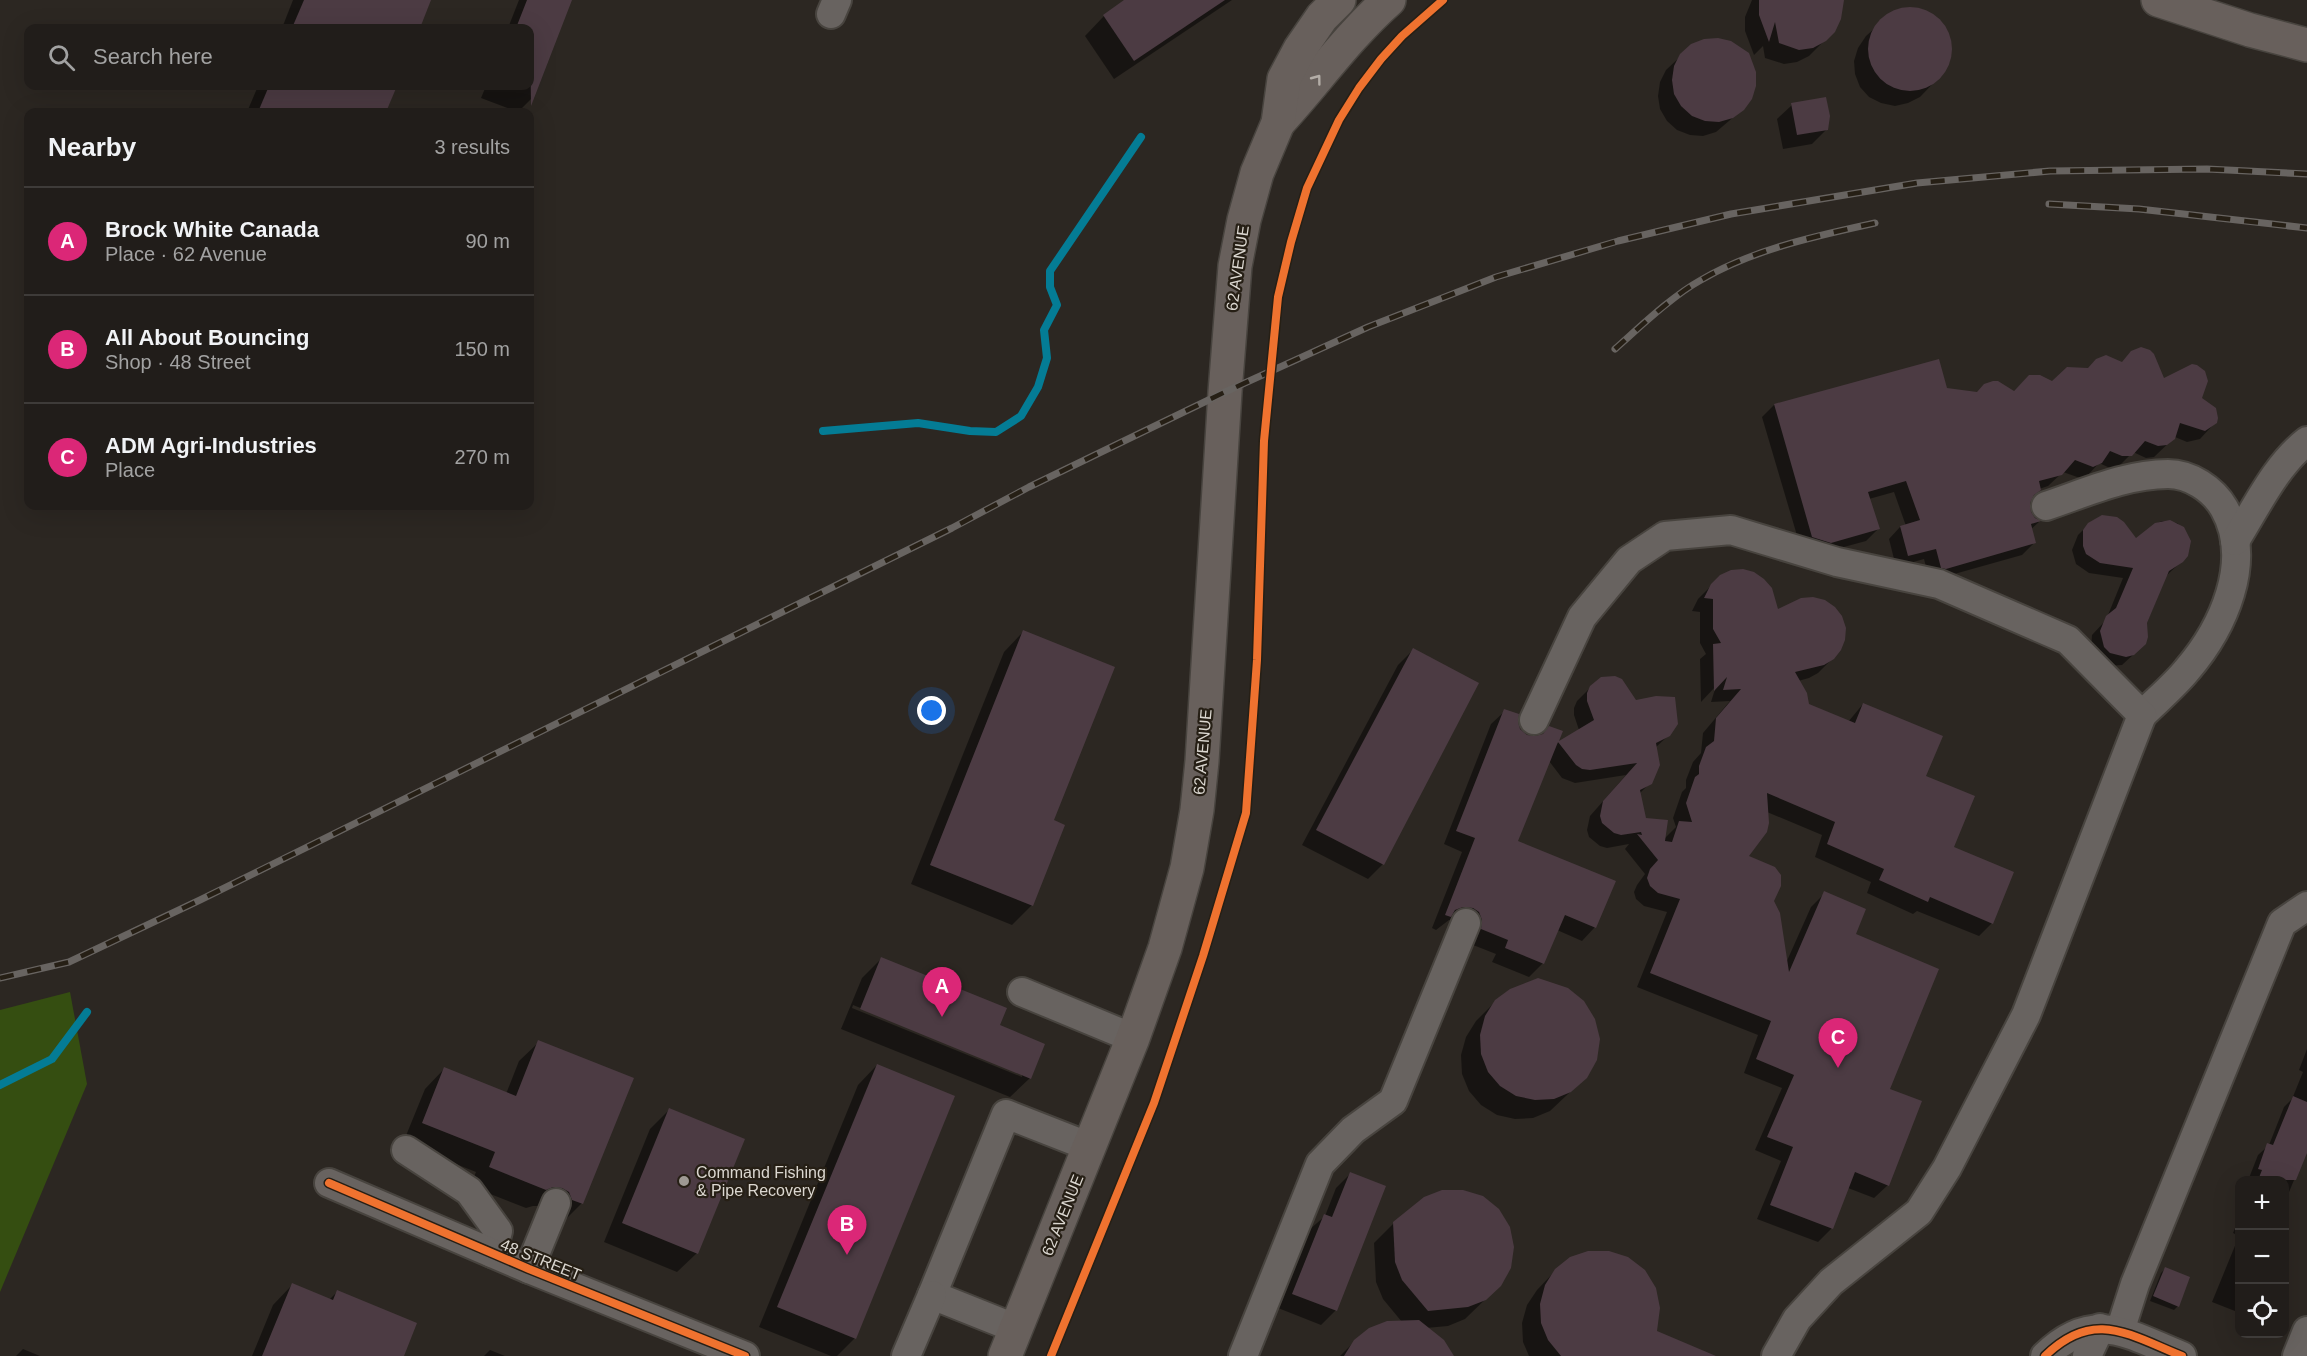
<!DOCTYPE html>
<html lang="en">
<head>
<meta charset="utf-8">
<style>
  :root { --surface:#211d1a; --page:#292623; --text:#f1f3f6; --muted:#a2a2a2; --line:#3e3b39; --accent:#db2777 }
  body { margin:0; font-family:Helvetica,sans-serif; background:var(--page); color:var(--text) }
  .controls { position:absolute; right:18px; bottom:18px; display:grid; overflow:hidden; border-radius:12px; box-shadow:0 6px 24px #0002 }
  .controls button { width:54px; height:54px; display:grid; place-items:center; padding:0; border:0; border-bottom:2px solid var(--line); background:var(--surface); color:var(--text); font:30px sans-serif }
  .you { position:absolute; left:932px; top:711px; width:21px; height:21px; margin:-15px; border:4px solid #fff; border-radius:50%; background:#1a73e8; box-shadow:0 0 0 9px #1a73e833 }
  .badge { display:grid; place-items:center; width:39px; height:39px; border-radius:50%; background:var(--accent); color:#fff; font-size:20px; font-weight:700 }
  .pin { position:absolute; translate:-50% -50px; filter:drop-shadow(0 2px 3px #0008) }
  .pin::after { content:''; position:absolute; top:32px; width:21px; height:18px; background:inherit; clip-path:polygon(0 0,100% 0,50% 100%) }
  .list { margin:0; padding:0; list-style:none }
  h2 { display:flex; justify-content:space-between; align-items:center; height:78px; margin:0; padding:0 24px; font-size:26px }
  h2 small { font-size:20px; font-weight:400; color:var(--muted) }
  .list li { display:grid; grid-template-columns:39px 1fr auto; gap:18px; align-items:center; box-sizing:border-box; height:108px; padding:0 24px; border-top:2px solid var(--line) }
  .list b { display:block; font-size:22px; white-space:nowrap }
  .list p { margin:0; font-size:20px; white-space:nowrap; color:var(--muted) }
  .list em { font-size:20px; font-style:normal; color:var(--muted) }
  .icon { flex:none; width:33px; height:33px; fill:none; stroke:currentColor; stroke-width:2; stroke-linecap:round; stroke-linejoin:round }
  .map { position:relative; flex:none; width:2307px; height:1356px; overflow:hidden }
  .search { position:absolute; background:var(--surface); box-shadow:0 6px 24px #0002; left:24px; top:24px; width:510px; height:66px; display:flex; align-items:center; gap:15px; box-sizing:border-box; padding:0 21px; border-radius:12px; color:var(--muted); font-size:22px }
  .panel { position:absolute; background:var(--surface); box-shadow:0 6px 24px #0002; left:24px; top:108px; width:510px; height:402px; border-radius:12px }
  .map>svg:first-child { display:block }
  .green { fill:#354e11 }
  .shadow { fill:#0007; fill-rule:evenodd }
  .lines { fill:none; stroke-linecap:round; stroke-linejoin:round }
  .stream { stroke:#047c95; stroke-width:8 }
  .building { fill:#4c3b43 }
  .minor-casing { stroke:#48443f; stroke-width:32 }
  .major-casing { stroke:#48443f; stroke-width:36 }
  .minor { stroke:#686360; stroke-width:28 }
  .major { stroke:#68605c; stroke-width:33 }
  .rail-casing { stroke:#686461; stroke-width:7 }
  .rail { stroke:#261f15; stroke-width:4.5; stroke-dasharray:14; stroke-linecap:butt }
  .cycleway-casing { stroke:#261f15; stroke-width:11 }
  .cycleway { stroke:#ef722f; stroke-width:8 }
  .oneway { stroke:#b3ada7 }
  .poi-dot { fill:#9e9993; stroke:#261f15; stroke-width:2 }
  .labels { text-anchor:middle; stroke-width:4.5; stroke-linejoin:round; paint-order:stroke }
  .street-label { font-size:16px; fill:#dbd7d0; stroke:#261f15 }
  .poi-label { font-size:16px; fill:#dbd7d0; stroke:#261f15; text-anchor:start }
</style>
</head>
<body>
<div class="map">
<svg width="2307" height="1356" viewBox="0 0 2307 1356">
  <rect width="100%" height="100%" fill="#2c2722"/>
  <path class="green" d="M 70,992 L 87,1084 L 0,1292 L 0,1010 Z"/>
  <g class="shadow">
    <path d="M 293,0 L 430,0 L 418,28 L 282,28 Z"/>
    <path d="M 519,0 L 570,0 L 533,97 L 518,112 L 481,98 L 486,86 L 530,86 L 530,28 L 508,28 Z"/>
    <path d="M 1127,0 L 1232,0 L 1114,79 L 1085,36 L 1104,16 Z"/>
    <path d="M 1752,0 L 1840,0 L 1834,31 L 1809,56 L 1797,62 L 1784,64 L 1765,58 L 1763,46 L 1754,55 L 1745,31 L 1745,17 Z"/>
    <path d="M 1905,9 L 1919,10 L 1931,15 L 1941,23 L 1948,34 L 1951,47 L 1950,60 L 1944,72 L 1920,97 L 1908,103 L 1895,106 L 1881,103 L 1869,97 L 1860,87 L 1855,74 L 1854,61 L 1858,48 L 1866,36 L 1892,13 Z"/>
    <path d="M 1682,55 L 1743,109 L 1716,132 L 1703,136 L 1690,135 L 1677,130 L 1667,121 L 1660,109 L 1658,96 L 1660,82 L 1666,70 Z"/>
    <path d="M 258,86 L 395,86 L 384,112 L 247,112 Z"/>
    <path d="M 1792,105 L 1827,129 L 1812,144 L 1783,149 L 1777,119 Z"/>
    <path d="M 2026,379 L 2053,383 L 2163,380 L 2200,399 L 2217,418 L 2212,426 L 2200,439 L 2187,442 L 2175,437 L 2154,457 L 2146,458 L 2133,452 L 2118,467 L 2110,468 L 2099,463 L 2088,475 L 2080,478 L 2063,472 L 2048,486 L 2039,489 L 2030,499 L 2029,512 L 2039,522 L 2030,530 L 2034,543 L 2022,555 L 1933,580 L 1929,579 L 1924,559 L 1896,567 L 1889,539 L 1900,527 L 1906,526 L 1894,492 L 1869,499 L 1878,529 L 1866,541 L 1818,554 L 1801,549 L 1762,417 L 1774,405 L 1946,389 L 1976,394 L 2013,392 Z"/>
    <path d="M 2162,521 L 2177,523 L 2183,528 L 2182,561 L 2166,576 L 2134,654 L 2122,665 L 2107,666 L 2091,650 L 2092,635 L 2106,620 L 2123,578 L 2089,573 L 2076,564 L 2072,550 L 2078,535 L 2089,524 L 2135,540 L 2155,524 Z"/>
    <path d="M 1721,576 L 1777,611 L 1833,658 L 1818,673 L 1809,678 L 1798,681 L 1808,705 L 1848,722 L 1863,704 L 1924,777 L 1952,848 L 1992,923 L 1979,936 L 1917,911 L 1913,914 L 1867,893 L 1871,882 L 1815,857 L 1822,835 L 1767,812 L 1747,857 L 1772,901 L 1786,963 L 1811,907 L 1825,893 L 1854,935 L 1888,1090 L 1888,1185 L 1874,1198 L 1848,1188 L 1831,1229 L 1818,1242 L 1757,1219 L 1781,1161 L 1755,1150 L 1782,1088 L 1744,1073 L 1758,1035 L 1637,987 L 1667,912 L 1644,906 L 1636,899 L 1634,892 L 1637,885 L 1645,874 L 1625,849 L 1629,844 L 1607,848 L 1600,846 L 1589,837 L 1587,830 L 1590,816 L 1626,775 L 1575,783 L 1562,778 L 1549,761 L 1516,841 L 1595,927 L 1582,941 L 1557,930 L 1543,963 L 1529,977 L 1492,962 L 1496,954 L 1468,943 L 1459,921 L 1449,920 L 1436,930 L 1432,928 L 1462,852 L 1444,844 L 1491,724 L 1505,711 L 1526,736 L 1556,744 L 1579,730 L 1574,715 L 1574,708 L 1577,701 L 1591,687 L 1635,701 L 1669,735 L 1655,748 L 1650,783 L 1639,794 L 1645,820 L 1664,839 L 1676,827 L 1673,818 L 1682,792 L 1686,788 L 1686,780 L 1693,762 L 1701,753 L 1703,733 L 1730,701 L 1711,702 L 1716,686 L 1701,702 L 1700,659 L 1706,654 L 1700,643 L 1700,612 L 1692,611 L 1698,599 Z"/>
    <path d="M 1023,632 L 1052,821 L 1032,905 L 1012,925 L 911,884 L 1004,652 Z"/>
    <path d="M 1413,650 L 1383,864 L 1368,879 L 1302,845 L 1398,665 Z"/>
    <path d="M 881,959 L 998,1026 L 1030,1078 L 1010,1097 L 841,1029 L 862,978 ZM 853,1005 L 1022,1073 L 1022,1077 L 852,1008 Z"/>
    <path d="M 1496,1001 L 1586,1077 L 1550,1111 L 1533,1118 L 1515,1119 L 1497,1115 L 1481,1105 L 1469,1091 L 1462,1074 L 1461,1055 L 1466,1037 L 1476,1021 Z"/>
    <path d="M 539,1042 L 582,1203 L 562,1223 L 542,1206 L 533,1206 L 526,1208 L 470,1186 L 476,1172 L 403,1143 L 425,1089 L 444,1069 L 506,1094 L 519,1061 Z"/>
    <path d="M 2307,1049 L 2307,1149 L 2284,1204 L 2284,1180 L 2254,1180 L 2249,1178 L 2258,1155 L 2269,1145 L 2284,1107 L 2292,1099 L 2303,1072 L 2299,1070 Z"/>
    <path d="M 877,1065 L 855,1338 L 837,1356 L 831,1356 L 759,1327 L 858,1085 Z"/>
    <path d="M 670,1109 L 697,1253 L 677,1272 L 604,1242 L 650,1129 Z"/>
    <path d="M 1350,1174 L 1336,1310 L 1321,1325 L 1278,1308 L 1309,1230 L 1325,1216 L 1336,1188 Z"/>
    <path d="M 2240,1216 L 2240,1313 L 2212,1302 L 2239,1236 L 2233,1233 Z"/>
    <path d="M 1394,1223 L 1500,1285 L 1465,1319 L 1448,1326 L 1426,1328 L 1452,1356 L 1340,1356 L 1355,1341 L 1402,1322 L 1383,1299 L 1376,1282 L 1374,1243 Z"/>
    <path d="M 2165,1269 L 2178,1306 L 2174,1310 L 2150,1301 L 2161,1273 Z"/>
    <path d="M 1556,1270 L 1655,1332 L 1705,1356 L 1529,1356 L 1523,1342 L 1522,1323 L 1527,1305 L 1537,1290 Z"/>
    <path d="M 292,1285 L 329,1300 L 337,1292 L 402,1356 L 252,1356 L 273,1305 Z"/>
    <path d="M 23,1349 L 40,1356 L 16,1356 Z"/>
    <path d="M 490,1350 L 505,1356 L 484,1356 Z"/>
  </g>
  <g class="lines">
    <g class="stream">
      <path d="M 823,431 L 918,423 L 970,431 L 996,432 L 1021,416 L 1038,387 L 1047,358 L 1044,330 L 1057,305 L 1050,287 L 1050,271 L 1141,137"/>
      <path d="M 0,1085 L 52,1059 L 87,1012"/>
    </g>
  </g>
  <g class="building">
    <path d="M 304,0 L 431,0 L 420,28 L 292,28 Z"/>
    <path d="M 527,0 L 572,0 L 531,106 L 530,28 L 516,28 Z"/>
    <path d="M 1124,0 L 1225,0 L 1134,61 L 1103,15 Z"/>
    <path d="M 1759,0 L 1844,0 L 1841,19 L 1835,32 L 1826,41 L 1813,48 L 1799,50 L 1779,43 L 1775,22 L 1769,42 L 1759,15 Z"/>
    <circle cx="1910" cy="49" r="42"/>
    <path d="M 1718,38 L 1731,41 L 1749,53 L 1756,72 L 1756,86 L 1752,99 L 1744,110 L 1733,118 L 1719,122 L 1705,121 L 1692,116 L 1681,106 L 1674,94 L 1672,80 L 1674,66 L 1680,54 L 1691,44 L 1704,39 Z"/>
    <path d="M 269,86 L 397,86 L 386,112 L 258,112 Z"/>
    <path d="M 1826,97 L 1830,116 L 1828,130 L 1797,135 L 1791,103 Z"/>
    <path d="M 2141,347 L 2150,350 L 2154,354 L 2164,378 L 2192,364 L 2197,365 L 2205,371 L 2208,381 L 2202,398 L 2216,408 L 2218,418 L 2217,423 L 2205,431 L 2180,423 L 2175,439 L 2167,445 L 2158,446 L 2145,441 L 2132,456 L 2122,456 L 2110,451 L 2102,463 L 2093,467 L 2075,460 L 2062,475 L 2039,481 L 2041,490 L 2034,495 L 2030,503 L 2031,512 L 2035,518 L 2041,521 L 2031,524 L 2036,543 L 1946,569 L 1941,568 L 1936,549 L 1908,556 L 1900,526 L 1920,520 L 1906,481 L 1868,492 L 1880,529 L 1831,543 L 1812,537 L 1774,404 L 1939,359 L 1947,388 L 1977,392 L 1984,384 L 1993,381 L 1998,381 L 2014,391 L 2029,375 L 2040,375 L 2052,381 L 2067,367 L 2088,368 L 2096,359 L 2106,355 L 2122,362 L 2131,351 Z"/>
    <path d="M 2102,515 L 2117,517 L 2124,522 L 2136,538 L 2155,523 L 2170,520 L 2184,527 L 2191,541 L 2188,556 L 2183,562 L 2169,571 L 2147,623 L 2148,637 L 2146,644 L 2134,655 L 2126,657 L 2110,653 L 2104,647 L 2100,631 L 2106,616 L 2116,608 L 2133,568 L 2100,563 L 2086,554 L 2083,546 L 2083,530 L 2088,523 Z"/>
    <path d="M 1743,569 L 1754,572 L 1764,579 L 1772,588 L 1778,609 L 1801,598 L 1813,597 L 1825,600 L 1835,607 L 1842,616 L 1846,628 L 1845,640 L 1841,650 L 1834,659 L 1824,665 L 1795,672 L 1807,693 L 1809,704 L 1855,723 L 1863,703 L 1943,736 L 1926,776 L 1975,796 L 1954,847 L 2014,872 L 1993,924 L 1930,897 L 1928,902 L 1879,880 L 1884,869 L 1827,844 L 1835,822 L 1767,793 L 1769,823 L 1767,832 L 1749,856 L 1775,867 L 1781,875 L 1781,886 L 1774,901 L 1780,913 L 1789,972 L 1824,891 L 1866,909 L 1856,934 L 1939,969 L 1890,1089 L 1922,1101 L 1889,1186 L 1855,1172 L 1833,1229 L 1770,1205 L 1793,1147 L 1767,1137 L 1794,1075 L 1756,1059 L 1771,1021 L 1650,973 L 1680,899 L 1658,893 L 1650,886 L 1647,878 L 1650,869 L 1658,860 L 1637,834 L 1642,835 L 1641,832 L 1621,835 L 1614,833 L 1602,823 L 1600,816 L 1603,801 L 1637,763 L 1590,770 L 1582,769 L 1576,765 L 1558,742 L 1518,841 L 1616,881 L 1596,928 L 1565,915 L 1544,964 L 1505,948 L 1508,940 L 1481,929 L 1482,920 L 1479,912 L 1473,908 L 1463,907 L 1455,910 L 1451,917 L 1445,915 L 1475,838 L 1456,831 L 1504,709 L 1519,714 L 1518,722 L 1520,729 L 1527,735 L 1535,736 L 1543,734 L 1549,726 L 1563,731 L 1559,741 L 1594,720 L 1587,701 L 1587,693 L 1590,686 L 1601,677 L 1615,676 L 1622,679 L 1636,700 L 1656,696 L 1675,697 L 1678,724 L 1670,736 L 1656,743 L 1660,765 L 1652,784 L 1640,790 L 1646,818 L 1668,820 L 1665,841 L 1672,842 L 1679,821 L 1692,822 L 1686,803 L 1695,777 L 1699,774 L 1699,766 L 1706,747 L 1714,741 L 1716,718 L 1741,689 L 1723,690 L 1727,677 L 1714,691 L 1713,644 L 1721,643 L 1713,629 L 1713,599 L 1704,598 L 1711,584 L 1720,575 L 1731,570 Z"/>
    <path d="M 1023,630 L 1115,667 L 1054,820 L 1065,825 L 1033,906 L 930,865 Z"/>
    <path d="M 1413,648 L 1479,683 L 1384,865 L 1316,830 Z"/>
    <path d="M 881,957 L 1007,1008 L 1000,1025 L 1045,1044 L 1031,1079 L 860,1009 Z"/>
    <path d="M 1538,978 L 1568,988 L 1584,1001 L 1595,1019 L 1600,1039 L 1597,1060 L 1587,1078 L 1571,1092 L 1554,1099 L 1535,1100 L 1516,1096 L 1500,1086 L 1488,1072 L 1481,1054 L 1480,1035 L 1485,1016 L 1495,1000 L 1510,989 Z"/>
    <path d="M 538,1040 L 634,1078 L 583,1204 L 572,1200 L 569,1192 L 562,1188 L 553,1187 L 546,1190 L 489,1167 L 495,1152 L 422,1123 L 444,1067 L 516,1096 Z"/>
    <path d="M 877,1064 L 955,1096 L 856,1339 L 777,1307 Z"/>
    <path d="M 2293,1096 L 2307,1102 L 2307,1153 L 2296,1180 L 2258,1180 L 2262,1170 L 2258,1169 L 2267,1143 L 2273,1145 Z"/>
    <path d="M 669,1108 L 745,1139 L 698,1254 L 622,1223 Z"/>
    <path d="M 1350,1172 L 1386,1186 L 1337,1311 L 1292,1294 L 1324,1214 L 1332,1217 Z"/>
    <path d="M 1442,1190 L 1463,1190 L 1483,1196 L 1499,1209 L 1510,1227 L 1514,1247 L 1511,1268 L 1501,1286 L 1486,1300 L 1468,1307 L 1428,1311 L 1402,1280 L 1395,1262 L 1393,1222 L 1424,1197 Z"/>
    <path d="M 1588,1251 L 1609,1251 L 1628,1257 L 1645,1270 L 1656,1288 L 1660,1308 L 1657,1331 L 1716,1356 L 1561,1356 L 1548,1340 L 1541,1323 L 1540,1304 L 1545,1285 L 1555,1269 L 1570,1257 Z"/>
    <path d="M 2165,1267 L 2190,1277 L 2179,1307 L 2153,1296 Z"/>
    <path d="M 292,1283 L 333,1300 L 337,1290 L 417,1323 L 404,1356 L 262,1356 Z"/>
    <path d="M 1419,1320 L 1444,1340 L 1454,1356 L 1344,1356 L 1354,1340 L 1369,1328 L 1387,1321 Z"/>
  </g>
  <g class="lines">
    <g class="minor-casing">
      <g id="minor">
        <path d="M 831,14 L 837,0"/>
        <path d="M 2046,506 C 2085,493 2126,474 2168,474 C 2190,474 2213,489 2224,508 C 2254,561 2223,628 2187,670 C 2174,686 2157,700 2142,715"/>
        <path d="M 2235,541 C 2256,508 2275,466 2307,441"/>
        <path d="M 1534,720 L 1582,617 L 1629,560 L 1665,536 L 1731,530 L 1837,562 L 1939,584 L 2068,640 L 2142,715 L 2026,1015 L 1947,1168 L 1919,1212 L 1831,1282 L 1797,1319 L 1776,1356"/>
        <path d="M 1022,992 L 1133,1038"/>
        <path d="M 406,1150 L 469,1191 L 498,1231 L 492,1253"/>
        <path d="M 329,1183 L 529,1269 L 745,1356"/>
        <path d="M 529,1269 L 556,1203"/>
        <path d="M 1017,1329 L 932,1295 L 1006,1114 L 1090,1147"/>
        <path d="M 2120,1331 L 2135,1284 L 2282,923 L 2307,906"/>
        <path d="M 906,1356 L 932,1295"/>
        <path d="M 1243,1356 L 1320,1164 L 1353,1130 L 1393,1101 L 1466,923"/>
        <path d="M 2045,1356 C 2094,1308 2129,1335 2182,1356"/>
        <path d="M 2087,1356 L 2100,1328"/>
        <path d="M 2297,1356 L 2307,1331"/>
      </g>
    </g>
    <g class="major-casing">
      <g id="major">
        <path d="M 2158,0 L 2250,30 L 2307,45"/>
        <path d="M 1278,123 C 1316,82 1347,37 1389,0"/>
        <path d="M 1005,1356 L 1133,1038 L 1165,948 L 1187,868 L 1197,810 L 1202,761 L 1225,392 L 1235,266 L 1244,220 L 1257,173 L 1278,123 L 1284,79 L 1300,49 L 1322,17 L 1339,0"/>
      </g>
    </g>
    <use href="#minor" class="minor"/>
    <use href="#major" class="major"/>
    <g class="rail-casing">
      <g id="rail">
        <path d="M 2049,204 L 2139,209 L 2307,228"/>
        <path d="M 1615,349 C 1640,327 1672,296 1701,280 C 1754,249 1816,236 1875,223"/>
        <path d="M 0,978 L 69,962 L 200,900 L 952,528 L 1029,487 L 1225,392 L 1368,327 L 1496,277 L 1618,241 L 1731,214 L 1917,183 L 2050,171 L 2207,169 L 2307,174"/>
      </g>
    </g>
    <use href="#rail" class="rail"/>
    <g class="cycleway-casing">
      <g id="cycleway">
        <path d="M 329,1183 L 529,1269 L 745,1356"/>
        <path d="M 1051,1356 L 1154,1103 L 1203,956 L 1246,813 L 1257,660 L 1264,441 L 1278,297 L 1291,242 L 1307,188 L 1339,120 L 1359,88 L 1381,59 L 1402,36 L 1443,0"/>
        <path d="M 2045,1356 C 2094,1308 2129,1335 2182,1356"/>
      </g>
    </g>
    <use href="#cycleway" class="cycleway"/>
  </g>
  <defs><path id="oneway-chevron" d="M-2-3.5L2.5 0L-2 3.5" fill="none" stroke-width="1.6" stroke-linecap="round" stroke-linejoin="round" transform="scale(1.5)"/></defs>
  <use class="oneway" href="#oneway-chevron" transform="translate(1317 79) rotate(-53)"/>
  <circle class="poi-dot" cx="684" cy="1181" r="6"/>
  <g class="labels">
    <g class="street-label">
      <text transform="translate(1237 268) rotate(-82)" y="6">62 AVENUE</text>
      <text transform="translate(1202 752) rotate(-85)" y="6">62 AVENUE</text>
      <text transform="translate(1062 1215) rotate(-68)" y="6">62 AVENUE</text>
      <text transform="translate(541 1259) rotate(22)" y="6">48 STREET</text>
    </g>
    <g class="poi-label">
      <text x="696" y="1178">Command Fishing<tspan x="696" dy="18">&amp; Pipe Recovery</tspan></text>
    </g>
  </g>
</svg>
<div class="controls">
<button>+</button>
<button>−</button>
<button><svg class="icon" aria-label="locate" viewBox="0 0 24 24"><circle cx="12" cy="12" r="6"/><path d="M12 2v4M12 18v4M2 12h4M18 12h4"/></svg></button>
</div>
<div class="you"></div>
<div class="pin badge" style="left:942px;top:1017px">A</div>
<div class="pin badge" style="left:847px;top:1255px">B</div>
<div class="pin badge" style="left:1838px;top:1068px">C</div>
<div class="search"><svg class="icon" aria-label="search" viewBox="0 0 24 24"><circle cx="10" cy="10" r="6"/><path d="M15 15l6 6"/></svg>Search here</div>
<section class="panel">
<h2>Nearby<small>3 results</small></h2>
<ul class="list">
<li><span class="badge">A</span><div><b>Brock White Canada</b><p>Place · 62 Avenue</p></div><em>90 m</em></li>
<li><span class="badge">B</span><div><b>All About Bouncing</b><p>Shop · 48 Street</p></div><em>150 m</em></li>
<li><span class="badge">C</span><div><b>ADM Agri-Industries</b><p>Place</p></div><em>270 m</em></li>
</ul>
</section>
</div>
</body>
</html>
